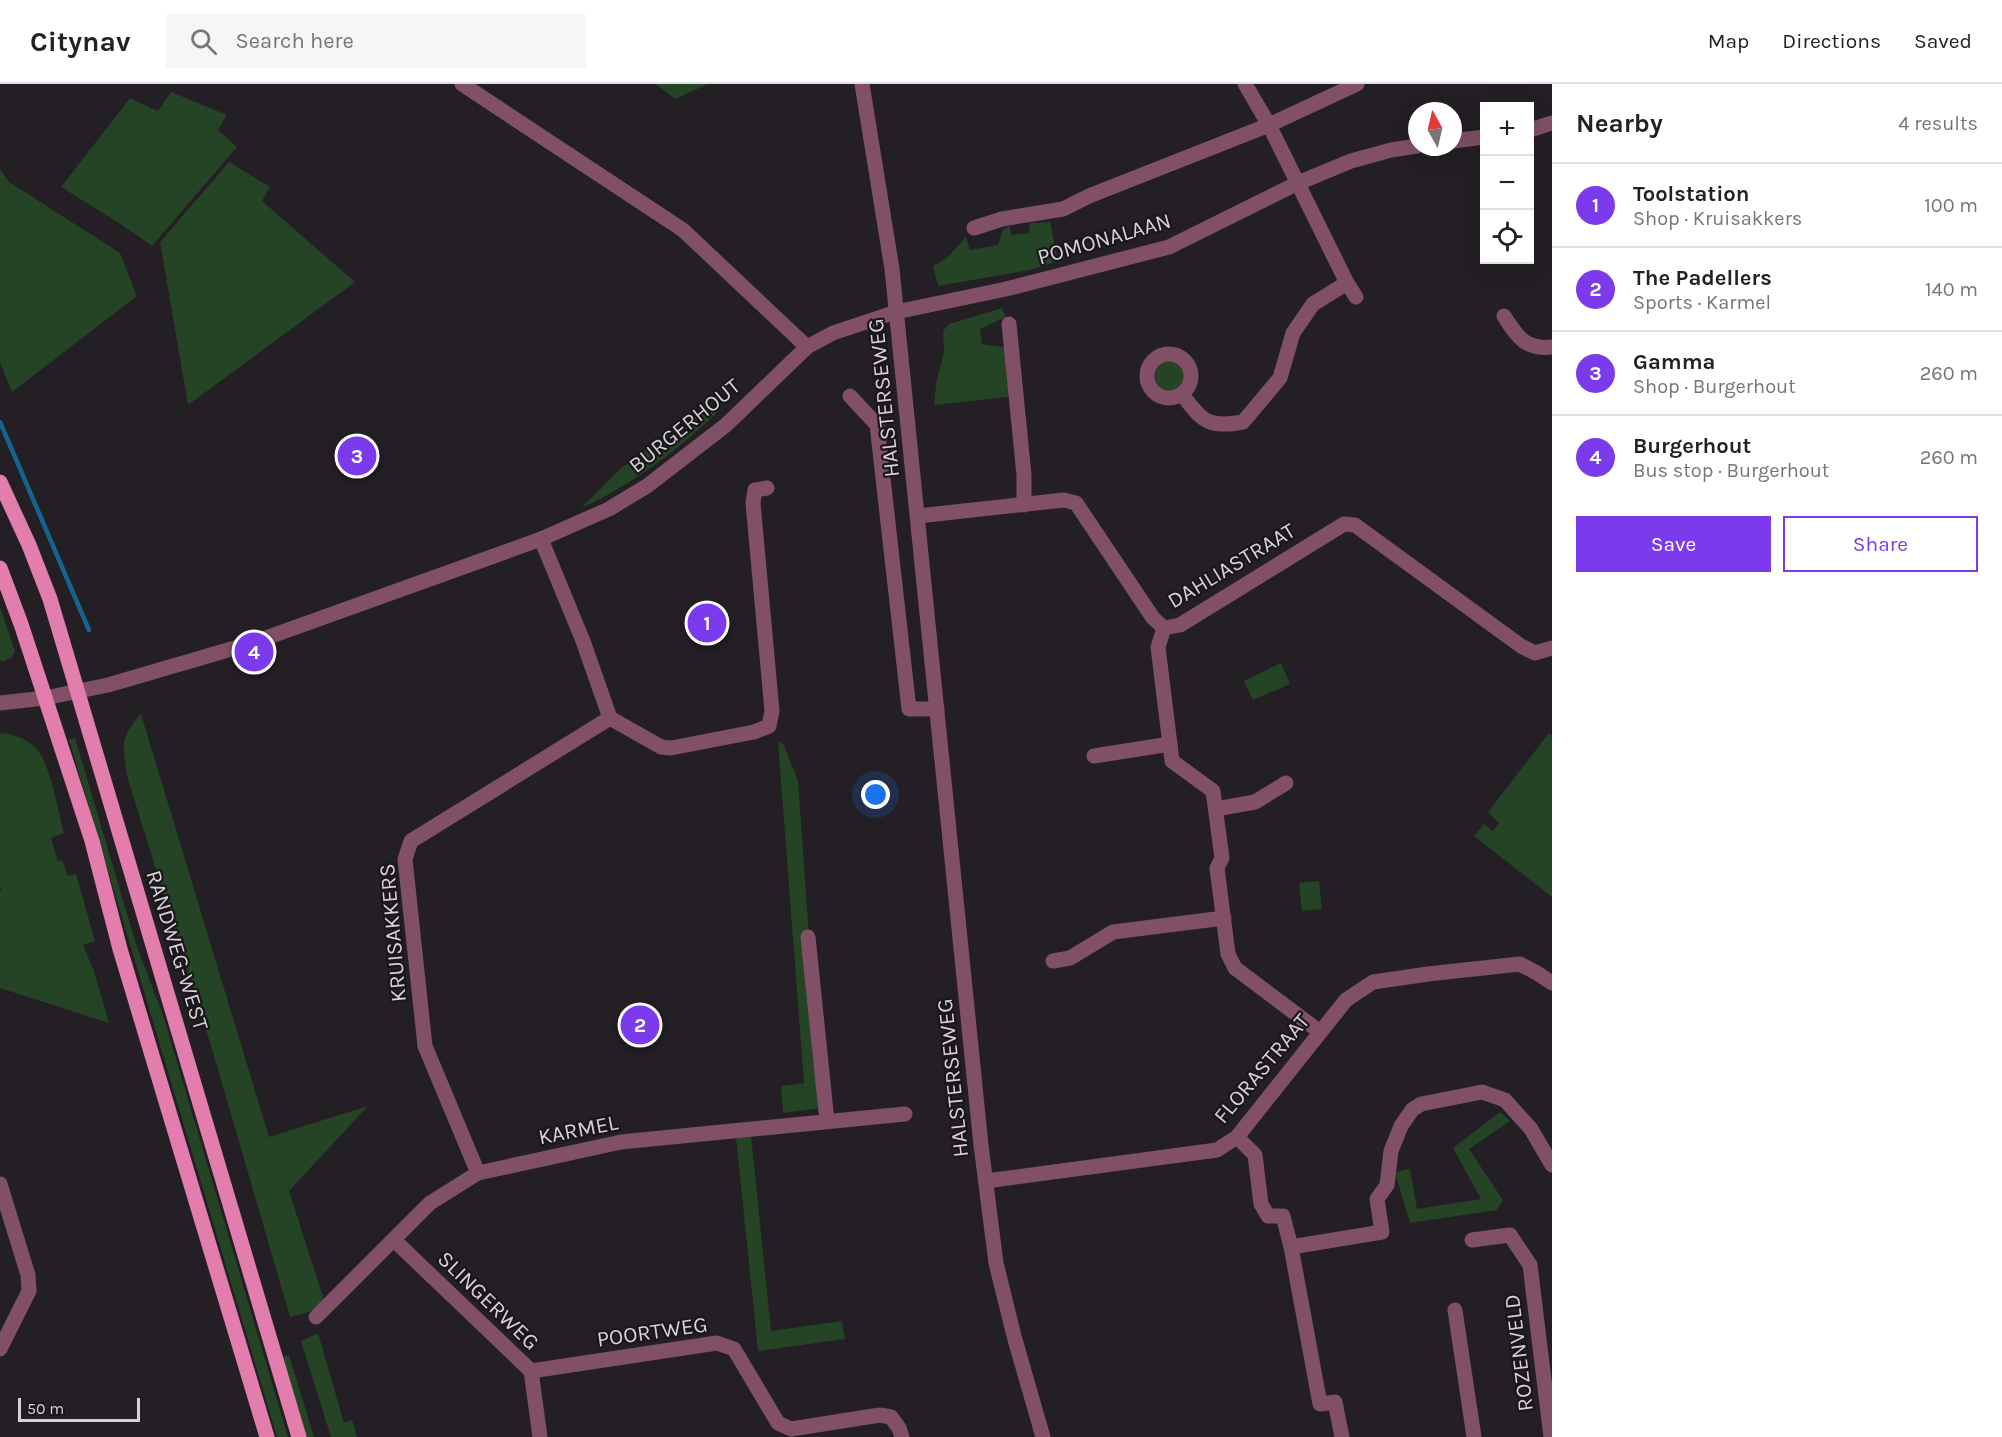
<!DOCTYPE html>
<html lang="en">
<head>
<meta charset="utf-8">
<style>
  :root { --surface:#fff; --page:#f6f6f6; --text:#222; --muted:#767676; --line:#e0e0e0; --accent:#7c3aed }
  body { margin:0; font-family:Karla,sans-serif; background:var(--page); color:var(--text) }
  .controls { position:absolute; right:18px; top:18px; display:grid; overflow:hidden; border-radius:0px; box-shadow:0 6px 24px #0002 }
  .controls button { width:54px; height:54px; display:grid; place-items:center; padding:0; border:0; border-bottom:2px solid var(--line); background:var(--surface); color:var(--text); font:30px sans-serif }
  .compass { position:absolute; left:1408px; top:18px; width:54px; height:54px; border-radius:50%; background:var(--surface); box-shadow:0 6px 24px #0002; rotate:352deg }
  .scale { position:absolute; left:18px; bottom:15px; width:122px; box-sizing:border-box; padding-left:6px; border:3px solid #d5d3d7; border-top:0; font-size:16px; line-height:21px; white-space:nowrap; color:#d5d3d7; -webkit-text-stroke:4px #1a161b; paint-order:stroke }
  .you { position:absolute; left:876px; top:711px; width:21px; height:21px; margin:-15px; border:4px solid #fff; border-radius:50%; background:#1a73e8; box-shadow:0 0 0 9px #1a73e833 }
  .badge { display:grid; place-items:center; width:39px; height:39px; border-radius:50%; background:var(--accent); color:#fff; font-size:20px; font-weight:700 }
  .pin { position:absolute; translate:-50% -50%; border:3px solid #fff; box-shadow:0 2px 6px #0006 }
  .list { margin:0; padding:0; list-style:none }
  h2 { display:flex; justify-content:space-between; align-items:center; height:78px; margin:0; padding:0 24px; font-size:26px }
  h2 small { font-size:20px; font-weight:400; color:var(--muted) }
  .list li { display:grid; grid-template-columns:39px 1fr auto; gap:18px; align-items:center; box-sizing:border-box; height:84px; padding:0 24px; border-top:2px solid var(--line) }
  .list b { display:block; font-size:22px; white-space:nowrap }
  .list p { margin:0; font-size:20px; white-space:nowrap; color:var(--muted) }
  .list em { font-size:20px; font-style:normal; color:var(--muted) }
  .actions { display:flex; gap:12px; padding:18px 24px }
  .actions a { flex:1; padding:14px 0; border:2px solid var(--accent); border-radius:0px; text-align:center; font-size:21px; color:var(--accent) }
  .actions .main { background:var(--accent); color:#fff }
  .icon { flex:none; width:33px; height:33px; fill:none; stroke:currentColor; stroke-width:2; stroke-linecap:round; stroke-linejoin:round }
  .map { position:relative; flex:none; width:1552px; height:1353px; overflow:hidden }
  header { display:flex; align-items:center; gap:36px; box-sizing:border-box; height:84px; padding:0 30px; background:var(--surface); border-bottom:2px solid var(--line) }
  header strong { font-size:28px }
  nav { display:flex; gap:33px; margin-inline-start:auto; font-size:21px }
  .search { width:420px; height:54px; background:var(--page); display:flex; align-items:center; gap:15px; box-sizing:border-box; padding:0 21px; border-radius:0px; color:var(--muted); font-size:22px }
  main { display:flex }
  aside { flex:1; background:var(--surface) }
  .map>svg:first-child { display:block }
  .green { fill:#254325 }
  .lines { fill:none; stroke-linecap:round; stroke-linejoin:round }
  .stream { stroke:#15648f; stroke-width:4.5 }
  .minor { stroke:#815066; stroke-width:15 }
  .major { stroke:#e27dad; stroke-width:15 }
  .labels { text-anchor:middle; stroke-width:4.5; stroke-linejoin:round; paint-order:stroke }
  .street-label { font-size:22px; fill:#d5d3d7; stroke:#1a161b }
</style>
</head>
<body>
<header>
<strong>Citynav</strong>
<div class="search"><svg class="icon" aria-label="search" viewBox="0 0 24 24"><circle cx="10" cy="10" r="6"/><path d="M15 15l6 6"/></svg>Search here</div>
<nav><a>Map</a><a>Directions</a><a>Saved</a></nav>
</header>
<main>
<div class="map">
<svg width="1552" height="1353" viewBox="0 0 1552 1353">
  <rect width="100%" height="100%" fill="#231f25"/>
  <g class="green">
    <path d="M 656,0 L 708,0 L 675,15 Z"/>
    <path d="M 171,8 L 227,31 L 218,46 L 237,63 L 152,162 L 122,141 L 61,103 L 130,14 L 158,27 Z"/>
    <path d="M 229,78 L 270,103 L 262,117 L 355,198 L 188,321 L 160,158 Z"/>
    <path d="M 0,85 L 9,98 L 120,169 L 137,212 L 12,308 L 0,279 Z"/>
    <path d="M 1050,138 L 1058,177 L 1030,186 L 938,202 L 933,182 L 946,175 L 966,153 L 970,166 L 998,161 L 1003,146 L 1009,142 L 1012,151 L 1029,149 L 1030,139 Z"/>
    <path d="M 1002,224 L 1006,233 L 980,245 L 982,260 L 1007,264 L 1009,313 L 934,321 L 936,300 L 944,268 L 943,247 L 949,240 Z"/>
    <circle cx="1170" cy="292" r="15"/>
    <path d="M 721,325 C 680,364 633,401 581,424 L 620,385 L 674,346 L 702,329 Z"/>
    <path d="M 0,523 L 15,567 L 12,573 L 3,578 L 0,576 Z"/>
    <path d="M 1281,579 L 1290,600 L 1253,616 L 1244,597 Z"/>
    <path d="M 141,630 L 269,1053 L 368,1022 L 289,1107 L 324,1216 L 309,1228 L 290,1233 L 215,975 L 127,692 C 123,662 119,654 141,630 Z"/>
    <path d="M 0,649 C 13,650 25,654 35,663 C 49,675 59,729 64,749 L 51,754 L 58,777 L 62,776 L 68,792 L 76,790 L 95,857 L 83,861 L 94,887 L 109,939 L 0,904 L 0,807 L 2,806 L 0,803 Z"/>
    <path d="M 1549,649 L 1552,651 L 1552,813 L 1474,752 L 1484,740 L 1493,747 L 1499,739 L 1488,728 Z"/>
    <path d="M 75,654 L 136,860 L 164,934 L 288,1353 L 277,1353 L 69,656 Z"/>
    <path d="M 778,657 L 784,661 L 798,697 L 821,1024 L 783,1029 L 781,1002 L 804,999 Z"/>
    <path d="M 1319,797 L 1322,825 L 1302,827 L 1299,799 Z"/>
    <path d="M 1500,1028 L 1510,1037 L 1469,1065 L 1503,1116 L 1497,1126 L 1410,1139 L 1395,1088 L 1410,1085 L 1417,1125 L 1481,1115 L 1453,1064 Z"/>
    <path d="M 751,1051 L 771,1247 L 842,1237 L 845,1255 L 758,1267 L 736,1053 Z"/>
    <path d="M 318,1249 L 344,1339 L 352,1336 L 357,1353 L 331,1353 L 301,1257 Z"/>
    <path d="M 289,1271 L 314,1353 L 302,1353 L 279,1275 Z"/>
  </g>
  <g class="lines">
    <path class="stream" d="M 0,338 L 89,546"/>
    <g class="minor">
      <path d="M 462,0 L 683,146 L 807,263"/>
      <path d="M 862,0 L 892,185 L 981,1061 L 996,1179 L 1014,1252 L 1043,1353"/>
      <path d="M 1245,0 L 1269,41 L 1347,199 L 1356,213"/>
      <path d="M 1530,46 L 1552,39"/>
      <path d="M 1453,57 L 1484,53"/>
      <path d="M 974,144 L 1002,135 L 1063,125 L 1089,112 L 1269,41 L 1357,0"/>
      <path d="M 1504,232 C 1517,253 1526,266 1552,263"/>
      <path d="M 1009,240 L 1024,391 L 1024,421"/>
      <circle cx="1169" cy="292" r="22"/>
      <path d="M 1182,310 C 1202,338 1209,344 1243,338 L 1280,294 L 1293,249 L 1313,220 L 1347,199"/>
      <path d="M 850,312 L 877,341 L 909,625 L 937,625"/>
      <path d="M 918,432 L 1064,416 L 1076,419 L 1153,534 L 1164,544 L 1180,541 L 1344,440 L 1355,441 L 1521,562 L 1535,569 L 1552,564"/>
      <path d="M 541,455 L 583,557 L 610,634"/>
      <path d="M 1164,544 L 1158,563 L 1172,677 L 1213,707 L 1222,774 L 1217,784 L 1228,870 L 1235,884 L 1320,948"/>
      <path d="M 0,619 L 45,614 L 108,601 L 252,559 L 541,455 L 609,425 L 647,402 L 726,341 L 807,263 L 833,249 L 896,228 L 1006,205 L 1169,163 L 1298,99 L 1351,77 L 1391,66 L 1417,62"/>
      <path d="M 1094,672 L 1170,660"/>
      <path d="M 1216,725 L 1255,718 L 1286,699"/>
      <path d="M 808,853 L 827,1037"/>
      <path d="M 1053,877 L 1070,874 L 1113,848 L 1224,834"/>
      <path d="M 1237,1053 L 1255,1071 L 1261,1120 L 1268,1132 L 1283,1132 L 1291,1163"/>
      <path d="M 478,1089 L 425,962 L 405,775 L 411,757 L 610,634 L 661,663 L 671,664 L 754,648 L 769,642 L 772,627 L 753,419 L 755,406 L 767,404"/>
      <path d="M 986,1097 L 1217,1066 L 1237,1053 L 1346,916 L 1373,898 L 1428,890 L 1520,880 L 1537,889 L 1552,899"/>
      <path d="M 0,1100 L 28,1191 L 29,1207 L 0,1265"/>
      <path d="M 394,1156 L 531,1287 L 540,1353"/>
      <path d="M 1472,1156 L 1510,1151 L 1530,1181 L 1551,1353"/>
      <path d="M 1455,1226 L 1474,1353"/>
      <path d="M 316,1233 L 430,1119 L 478,1089 L 621,1058 L 905,1030"/>
      <path d="M 531,1287 L 717,1259 L 734,1265 L 778,1339 L 791,1345 L 880,1331 L 891,1333 L 899,1344 L 902,1353"/>
      <path d="M 1342,1353 L 1335,1318 L 1320,1320 L 1291,1163 L 1382,1148 L 1377,1115 L 1387,1101 L 1391,1067 L 1401,1042 L 1412,1026 L 1421,1020 L 1482,1008 L 1505,1016 L 1531,1045 L 1552,1081"/>
    </g>
    <g class="major">
      <path d="M 0,398 L 29,461 L 50,515 L 299,1353"/>
      <path d="M 0,484 L 21,540 L 92,757 L 120,865 L 267,1353"/>
    </g>
  </g>
  <g class="labels">
    <g class="street-label">
      <text transform="translate(1104 154) rotate(-16)" y="8">POMONALAAN</text>
      <text transform="translate(883 314) rotate(-96)" y="8">HALSTERSEWEG</text>
      <text transform="translate(684 341) rotate(-39)" y="8">BURGERHOUT</text>
      <text transform="translate(1231 481) rotate(-31)" y="8">DAHLIASTRAAT</text>
      <text transform="translate(392 849) rotate(-95)" y="8">KRUISAKKERS</text>
      <text transform="translate(178 866) rotate(73)" y="8">RANDWEG-WEST</text>
      <text transform="translate(1261 984) rotate(-50)" y="8">FLORASTRAAT</text>
      <text transform="translate(952 994) rotate(-96)" y="8">HALSTERSEWEG</text>
      <text transform="translate(578 1045) rotate(-11)" y="8">KARMEL</text>
      <text transform="translate(489 1216) rotate(44)" y="8">SLINGERWEG</text>
      <text transform="translate(652 1247) rotate(-8)" y="8">POORTWEG</text>
      <text transform="translate(1518 1269) rotate(-97)" y="8">ROZENVELD</text>
    </g>
  </g>
</svg>
<div class="controls">
<button>+</button>
<button>−</button>
<button><svg class="icon" aria-label="locate" viewBox="0 0 24 24"><circle cx="12" cy="12" r="6"/><path d="M12 2v4M12 18v4M2 12h4M18 12h4"/></svg></button>
</div>
<svg class="compass" viewBox="-18 -18 36 36"><path d="M0-13l5 13h-10z" fill="#e53935"/><path d="M0 13l5-13h-10z" fill="#767676"/></svg>
<div class="scale">50 m</div>
<div class="you"></div>
<div class="pin badge" style="left:707px;top:539px">1</div>
<div class="pin badge" style="left:640px;top:941px">2</div>
<div class="pin badge" style="left:357px;top:372px">3</div>
<div class="pin badge" style="left:254px;top:568px">4</div>
</div>
<aside>
<h2>Nearby<small>4 results</small></h2>
<ul class="list">
<li><span class="badge">1</span><div><b>Toolstation</b><p>Shop · Kruisakkers</p></div><em>100 m</em></li>
<li><span class="badge">2</span><div><b>The Padellers</b><p>Sports · Karmel</p></div><em>140 m</em></li>
<li><span class="badge">3</span><div><b>Gamma</b><p>Shop · Burgerhout</p></div><em>260 m</em></li>
<li><span class="badge">4</span><div><b>Burgerhout</b><p>Bus stop · Burgerhout</p></div><em>260 m</em></li>
</ul>
<div class="actions"><a class="main">Save</a><a>Share</a></div>
</aside>
</main>
</body>
</html>
